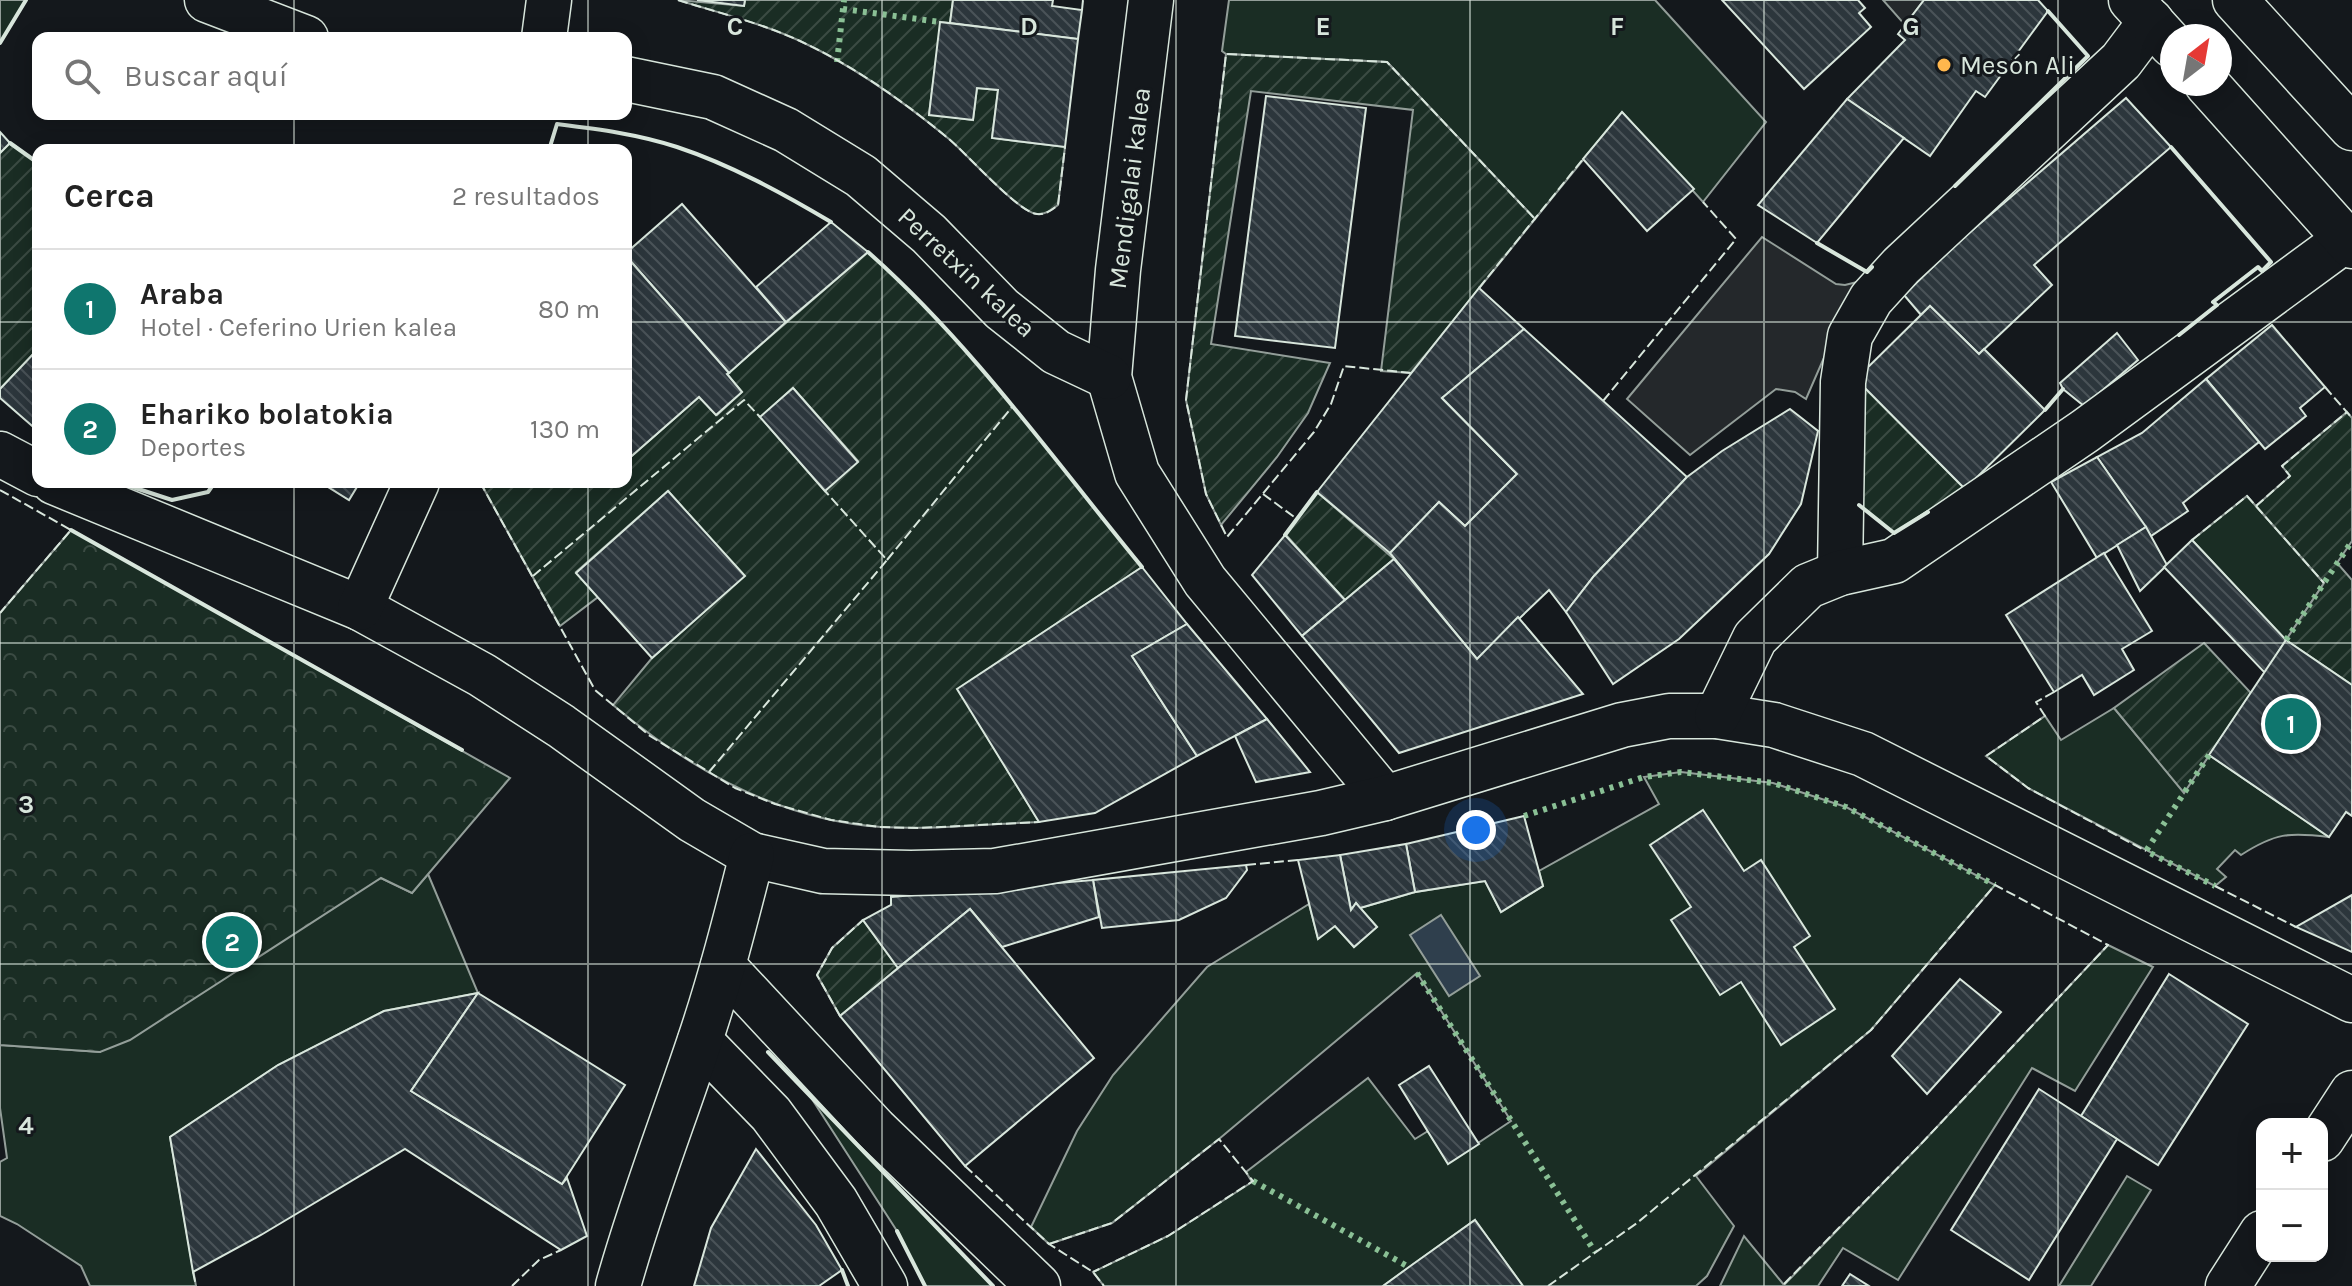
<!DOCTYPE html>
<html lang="es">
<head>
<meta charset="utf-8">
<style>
  :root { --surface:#fff; --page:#f2f2f2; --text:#222; --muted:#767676; --line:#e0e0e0; --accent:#0f766e }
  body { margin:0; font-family:Karla,sans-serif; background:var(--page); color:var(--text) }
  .controls { position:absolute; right:24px; bottom:24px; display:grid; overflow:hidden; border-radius:16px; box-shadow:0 4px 20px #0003 }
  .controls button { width:72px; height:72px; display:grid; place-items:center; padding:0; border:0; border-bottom:2px solid var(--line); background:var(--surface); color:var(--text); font:40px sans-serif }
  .compass { position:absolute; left:2160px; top:24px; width:72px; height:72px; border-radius:50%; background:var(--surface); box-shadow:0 4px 20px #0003; rotate:31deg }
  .you { position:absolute; left:1476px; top:830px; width:28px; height:28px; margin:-20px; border:6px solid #fff; border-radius:50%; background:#1a73e8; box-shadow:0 0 0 12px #1a73e833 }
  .badge { display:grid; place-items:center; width:52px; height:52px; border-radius:50%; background:var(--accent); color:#fff; font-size:26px; font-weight:700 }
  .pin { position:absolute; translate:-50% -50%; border:4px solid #fff; box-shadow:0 2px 8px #0006 }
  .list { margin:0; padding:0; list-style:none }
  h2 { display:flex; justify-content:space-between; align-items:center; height:104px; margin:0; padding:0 32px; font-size:34px }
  h2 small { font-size:26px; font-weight:400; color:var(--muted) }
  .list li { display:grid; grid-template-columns:52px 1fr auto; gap:24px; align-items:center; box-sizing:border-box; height:120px; padding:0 32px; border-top:2px solid var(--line) }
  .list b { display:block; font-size:30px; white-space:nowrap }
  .list p { margin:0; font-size:26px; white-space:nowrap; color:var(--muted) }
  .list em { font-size:26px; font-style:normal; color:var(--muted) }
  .icon { flex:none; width:44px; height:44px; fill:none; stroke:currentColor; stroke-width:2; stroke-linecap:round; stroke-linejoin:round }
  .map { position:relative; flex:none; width:2352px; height:1286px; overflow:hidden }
  .search { position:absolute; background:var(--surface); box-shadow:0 4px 20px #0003; left:32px; top:32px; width:600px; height:88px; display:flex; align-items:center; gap:20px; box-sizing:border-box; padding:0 28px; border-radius:16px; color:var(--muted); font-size:30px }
  .panel { position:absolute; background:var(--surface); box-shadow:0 4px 20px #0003; left:32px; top:144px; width:600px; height:344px; border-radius:16px }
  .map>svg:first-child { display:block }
  .grass { fill:#1a2d24; stroke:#939e99; stroke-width:2 }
  .park { fill:url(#park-crowns); stroke:#939e99; stroke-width:2 }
  .garden { fill:url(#garden-furrows); stroke:#939e99; stroke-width:2; fill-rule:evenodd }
  .parking { fill:#24282b; stroke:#939e99; stroke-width:2 }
  .water { fill:#2f3f4d; stroke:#939e99; stroke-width:2 }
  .building { fill:url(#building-back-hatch); stroke:#d8e6dc; stroke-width:2 }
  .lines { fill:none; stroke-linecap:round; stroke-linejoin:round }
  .minor-casing { stroke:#d8e6dc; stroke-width:47 }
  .primary-casing { stroke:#d8e6dc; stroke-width:47 }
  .minor { stroke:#14181c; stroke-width:44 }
  .primary { stroke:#14181c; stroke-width:44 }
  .hedge { stroke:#8ac095; stroke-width:6; stroke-dasharray:4 6; stroke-linecap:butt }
  .fence { stroke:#d8e6dc; stroke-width:2; stroke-dasharray:10 4; stroke-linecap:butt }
  .wall { stroke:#d8e6dc; stroke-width:4 }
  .grid { fill:none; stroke:#d8e6dc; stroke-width:2; stroke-opacity:0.55 }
  .poi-dot { fill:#ffb74d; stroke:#14181c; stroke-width:3 }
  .labels { text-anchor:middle; stroke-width:6; stroke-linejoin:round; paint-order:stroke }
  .poi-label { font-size:26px; fill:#d8e6dc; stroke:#14181c; text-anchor:start }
  .street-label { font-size:26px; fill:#d8e6dc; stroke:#14181c }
  .grid-label { font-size:26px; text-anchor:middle; font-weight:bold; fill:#d8e6dc; stroke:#14181c; stroke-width:6; stroke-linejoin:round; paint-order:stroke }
</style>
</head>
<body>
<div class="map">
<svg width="2352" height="1286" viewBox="0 0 2352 1286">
  <defs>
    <pattern id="park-crowns" width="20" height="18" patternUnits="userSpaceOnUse" patternTransform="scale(2)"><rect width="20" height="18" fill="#1a2d24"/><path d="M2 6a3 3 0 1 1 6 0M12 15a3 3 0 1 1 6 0" fill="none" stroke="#3b4b43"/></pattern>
    <pattern id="garden-furrows" width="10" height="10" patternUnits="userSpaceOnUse" patternTransform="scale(2)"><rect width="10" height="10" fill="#1a2d24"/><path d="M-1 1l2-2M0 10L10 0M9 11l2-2" fill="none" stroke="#3b4b43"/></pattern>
    <pattern id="building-back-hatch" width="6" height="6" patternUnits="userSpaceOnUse" patternTransform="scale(2)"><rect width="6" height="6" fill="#2c363c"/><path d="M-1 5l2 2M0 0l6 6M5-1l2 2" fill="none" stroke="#4a5358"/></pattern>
  </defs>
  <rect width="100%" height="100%" fill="#14181c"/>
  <g class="grass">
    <path d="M 0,0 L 26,0 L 0,43 Z"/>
    <path d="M 1229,0 L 1655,0 L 1766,122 L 1703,202 L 1622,112 L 1535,219 L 1387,62 L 1226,54 L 1222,51 Z"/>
    <path d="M 2247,496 L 2324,583 L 2286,640 L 2192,540 Z"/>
    <path d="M 2114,708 L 2184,792 L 2209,755 L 2329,837 C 2289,832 2275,833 2241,855 L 2235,850 L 2217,869 L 2226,877 L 2215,886 L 2028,788 L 1986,756 L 2045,716 L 2061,740 Z"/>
    <path d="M 1681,772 L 1773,783 L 1846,807 L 1995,885 L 1871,1030 L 1696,1176 L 1734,1226 L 1707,1276 L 1696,1286 L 1523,1286 L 1475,1220 L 1383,1286 L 1104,1286 L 1093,1272 L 1168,1236 L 1252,1182 L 1246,1172 L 1368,1078 L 1415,1139 L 1428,1131 L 1448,1163 L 1511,1121 L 1417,973 L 1219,1139 L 1112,1223 L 1049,1244 L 1031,1227 L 1077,1131 L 1113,1075 L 1207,967 L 1309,904 L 1318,938 L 1335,926 L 1354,947 L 1377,927 L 1360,908 L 1415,892 L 1485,881 L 1501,912 L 1543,886 L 1539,871 L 1659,804 L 1644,777 Z"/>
    <path d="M 428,874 L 478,993 L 384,1011 L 278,1065 L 170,1137 L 196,1286 L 90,1286 L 81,1266 L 17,1224 L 0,1216 L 0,1162 L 7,1158 L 0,1108 L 0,1045 L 100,1052 L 101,996 L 381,878 L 412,893 Z"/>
    <path d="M 2108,945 L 2153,967 L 2075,1091 L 2032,1068 L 1898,1280 L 1843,1248 L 1818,1286 L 1720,1286 L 1744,1236 L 1784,1285 L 1920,1145 Z"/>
    <path d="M 810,1096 L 993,1286 L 925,1286 L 897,1231 Z"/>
    <path d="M 2127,1176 L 2151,1190 L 2091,1286 L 2059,1286 Z"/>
  </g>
  <path class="park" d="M 71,530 L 510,778 L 412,893 L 381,878 L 130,1040 L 100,1052 L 0,1045 L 0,613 Z"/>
  <g class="garden">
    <path d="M 678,0 L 744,6 L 745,0 L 953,0 L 950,23 L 941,22 L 929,114 L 973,120 L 977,88 L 998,90 L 992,138 L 1065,147 L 1058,205 C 1052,210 1045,215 1037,214 C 1019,213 966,153 949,139 C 903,101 854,66 800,41 C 761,23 719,13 678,0 Z"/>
    <path d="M 1226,54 L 1387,62 L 1535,219 L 1411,373 L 1381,371 L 1413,110 L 1251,91 L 1211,344 L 1330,363 L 1308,413 L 1277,457 L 1221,525 L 1206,494 L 1186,400 Z"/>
    <path d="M 10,143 L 38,163 L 38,349 L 0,389 L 0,153 Z"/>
    <path d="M 868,252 C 972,344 1054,460 1142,567 L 958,689 L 1039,822 C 987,824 933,830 881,827 C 779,820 689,769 613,705 L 652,658 L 744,576 L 668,491 L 576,572 L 598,597 L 560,626 L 480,482 L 593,482 L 597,486 L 602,482 L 626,482 L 626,461 L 699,397 L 717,415 L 742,392 L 727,374 ZM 793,388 L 858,461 L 824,490 L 760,417 Z"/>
    <path d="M 1856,379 L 1965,489 L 1894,533 L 1853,500 Z"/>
    <path d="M 2347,412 L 2352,418 L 2352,541 L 2337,563 L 2352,580 L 2352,685 L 2286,640 L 2324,583 L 2256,506 L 2290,476 L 2282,466 Z"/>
    <path d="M 1317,492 L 1394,559 L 1345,600 L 1286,535 Z"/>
    <path d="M 2204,643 L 2251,693 L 2184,793 L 2114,708 Z"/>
    <path d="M 863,920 L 898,968 L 840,1016 L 817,975 L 832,948 Z"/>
  </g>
  <g class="parking">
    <path d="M 1883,0 L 1924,0 L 1905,25 Z"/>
    <path d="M 1762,237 L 1836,284 L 1845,285 L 1857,282 L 1806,399 L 1795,392 L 1776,389 L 1690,455 L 1627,399 Z"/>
  </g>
  <path class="water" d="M 1441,915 L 1480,976 L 1449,996 L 1410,935 Z"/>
  <g class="building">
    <path d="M 697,0 L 745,0 L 744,6 Z"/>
    <path d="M 953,0 L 1053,0 L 1052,6 L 1082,10 L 1078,39 L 950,23 Z"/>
    <path d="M 1722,0 L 1858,0 L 1865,8 L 1859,13 L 1871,27 L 1804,89 Z"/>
    <path d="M 1924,0 L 2038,0 L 2048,11 L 1985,97 L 1976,91 L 1930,156 L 1847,99 L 1905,40 L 1898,34 Z"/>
    <path d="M 940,22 L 1078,39 L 1065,147 L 992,138 L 998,90 L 977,88 L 973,120 L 929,115 Z"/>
    <path d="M 1266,96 L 1366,108 L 1335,348 L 1235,336 Z"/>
    <path d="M 2126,98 L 2171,147 L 2034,265 L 2052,285 L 1979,354 L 1930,306 L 1921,315 L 1904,295 L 1955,245 Z"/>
    <path d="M 1847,99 L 1904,138 L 1817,243 L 1758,205 Z"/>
    <path d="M 1622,112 L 1694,189 L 1647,231 L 1583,159 Z"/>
    <path d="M 0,132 L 10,143 L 0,153 Z"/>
    <path d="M 682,204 L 786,322 L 729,373 L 626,256 L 626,253 Z"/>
    <path d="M 831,222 L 868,252 L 786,322 L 756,287 Z"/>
    <path d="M 626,256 L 729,373 L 727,374 L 742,392 L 716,415 L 699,397 L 626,461 Z"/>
    <path d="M 1479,288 L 1524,329 L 1442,398 L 1517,474 L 1465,526 L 1439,502 L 1390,553 L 1317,492 Z"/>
    <path d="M 1930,306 L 1979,354 L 1984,349 L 2045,410 L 1965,489 L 1856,379 Z"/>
    <path d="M 2272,325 L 2325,387 L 2300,408 L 2306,416 L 2265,449 L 2206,379 Z"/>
    <path d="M 1524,329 L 1687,477 L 1594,576 L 1566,612 L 1549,590 L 1477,659 L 1390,553 L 1439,502 L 1465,526 L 1517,474 L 1442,398 Z"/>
    <path d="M 2117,333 L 2138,360 L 2084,406 L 2063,389 L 2060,383 Z"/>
    <path d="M 38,349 L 38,431 L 0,398 L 0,389 Z"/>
    <path d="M 2206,379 L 2259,442 L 2183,503 L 2188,511 L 2151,536 L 2097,457 L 2142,433 Z"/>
    <path d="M 793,388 L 858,462 L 825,491 L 760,417 Z"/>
    <path d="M 1790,409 L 1818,431 L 1801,504 L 1769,554 L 1679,639 L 1613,684 L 1566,612 L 1594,576 L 1687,477 L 1722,451 Z"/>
    <path d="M 2097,457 L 2146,527 L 2097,558 L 2051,482 Z"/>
    <path d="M 320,482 L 360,482 L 349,500 Z"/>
    <path d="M 668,491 L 745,576 L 652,658 L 576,573 Z"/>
    <path d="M 2146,527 L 2167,565 L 2140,591 L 2117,545 Z"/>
    <path d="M 1285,535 L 1345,600 L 1302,636 L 1252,575 Z"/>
    <path d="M 2192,540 L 2286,640 L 2265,673 L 2164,567 Z"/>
    <path d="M 2104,553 L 2152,631 L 2122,649 L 2134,670 L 2094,695 L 2082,675 L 2054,692 L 2006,615 Z"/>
    <path d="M 1394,559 L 1477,659 L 1518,617 L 1583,694 L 1399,753 L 1302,636 Z"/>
    <path d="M 1142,567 L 1187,624 L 1132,656 L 1197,756 L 1095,813 L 1039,822 L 957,689 Z"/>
    <path d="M 1187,624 L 1267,719 L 1197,756 L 1132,656 Z"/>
    <path d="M 2286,640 L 2352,685 L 2352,816 L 2346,812 L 2329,837 L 2209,755 Z"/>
    <path d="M 1267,719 L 1310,772 L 1256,782 L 1235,736 Z"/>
    <path d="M 1703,810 L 1744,871 L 1761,860 L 1810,936 L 1794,947 L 1835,1009 L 1781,1045 L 1741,982 L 1720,995 L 1671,920 L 1691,907 L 1650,845 Z"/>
    <path d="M 1524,816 L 1543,886 L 1501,912 L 1485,881 L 1415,892 L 1406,844 Z"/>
    <path d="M 1406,844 L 1415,892 L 1360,908 L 1356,903 L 1351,910 L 1340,855 Z"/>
    <path d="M 1340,855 L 1351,910 L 1356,903 L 1377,927 L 1354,947 L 1335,926 L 1318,939 L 1298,860 Z"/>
    <path d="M 1246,865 L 1247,870 L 1226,898 L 1179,920 L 1102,928 L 1093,880 Z"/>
    <path d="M 1093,880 L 1099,917 L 1002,947 L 970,909 L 898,968 L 863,920 L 891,905 L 891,897 Z"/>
    <path d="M 2352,895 L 2352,952 L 2296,927 Z"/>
    <path d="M 970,909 L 1094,1058 L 965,1166 L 840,1016 Z"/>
    <path d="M 2169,974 L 2248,1024 L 2158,1165 L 2081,1116 Z"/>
    <path d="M 1960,979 L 2001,1012 L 1927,1094 L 1892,1056 Z"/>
    <path d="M 478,993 L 411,1091 L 562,1184 L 567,1178 L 587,1236 L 561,1250 L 405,1149 L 261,1235 L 193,1272 L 170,1137 L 278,1065 L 384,1011 Z"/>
    <path d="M 478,993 L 625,1085 L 562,1184 L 411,1091 Z"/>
    <path d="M 1429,1066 L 1479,1144 L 1448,1164 L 1399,1085 Z"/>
    <path d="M 2039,1089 L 2117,1139 L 2029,1280 L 1951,1230 Z"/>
    <path d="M 756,1149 L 816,1225 L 842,1270 L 819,1286 L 694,1286 L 711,1228 Z"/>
    <path d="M 1475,1220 L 1523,1286 L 1383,1286 L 1409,1267 Z"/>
    <path d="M 1850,1274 L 1869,1286 L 1842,1286 Z"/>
  </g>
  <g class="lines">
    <g class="minor-casing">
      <g id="minor">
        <path d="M 207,0 L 306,38"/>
        <path d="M 1151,0 L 1118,270 L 1109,377 L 1137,473 L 1205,581 L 1385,798"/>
        <path d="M 544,38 L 549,0"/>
        <path d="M 626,79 L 713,97 L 786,130 L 861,176 L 929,234 L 1002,309 L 1056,352 L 1109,377"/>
        <path d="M 0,454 L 38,474"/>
        <path d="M 54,482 L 360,608 L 482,675 L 561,726 L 692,820 L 752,855 L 823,871 L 911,873 L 995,871 L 1321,813 L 1385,798 L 1622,725 L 1669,716 L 1717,716 L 1774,725 L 1863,754 L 2352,1000"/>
        <path d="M 1840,573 L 1843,382 L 1850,336 L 1871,299 L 1901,266 L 2121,61 L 2151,21"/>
        <path d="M 360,608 L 417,482"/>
        <path d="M 1717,716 L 1755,638 L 1808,586 L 1840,573 L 1894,561 L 2085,431 L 2352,235"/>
        <path d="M 723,966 L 875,1129 L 1038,1286"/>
        <path d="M 700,1041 L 771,1114 L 836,1202 L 885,1286"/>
        <path d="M 2322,1139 L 2352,1093"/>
        <path d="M 618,1286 C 641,1203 672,1124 699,1043 C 720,981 736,918 752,855"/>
        <path d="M 2228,1286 L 2262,1233"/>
      </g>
    </g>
    <g class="primary-casing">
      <g id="primary">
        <path d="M 2131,0 L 2172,45"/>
        <path d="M 2235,0 L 2352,128"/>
        <path d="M 2207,84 L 2352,246"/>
      </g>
    </g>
    <use href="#minor" class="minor"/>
    <use href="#primary" class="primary"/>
    <g class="hedge">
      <path d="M 843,9 L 940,22"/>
      <path d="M 837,62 L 844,0"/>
      <path d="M 2286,640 L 2352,541"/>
      <path d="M 2209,755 L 2146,851 L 2215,886"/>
      <path d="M 1524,816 L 1644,777 L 1681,772 L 1773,783 L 1846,807 L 1995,885"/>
      <path d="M 1417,973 L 1595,1252"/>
      <path d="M 1253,1181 L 1409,1267"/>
    </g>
    <g class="fence">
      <path d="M 678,0 C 719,13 761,23 800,41 C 854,66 903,101 949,139 C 966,153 1019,213 1037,214 C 1045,215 1052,210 1058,205 L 1065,147"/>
      <path d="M 1082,10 L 1083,0"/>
      <path d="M 1479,288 L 1583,159"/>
      <path d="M 1411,373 L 1344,366 L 1331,404 L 1314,432 L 1227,537 L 1206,494 L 1186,400 L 1226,54 L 1387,62 L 1535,219"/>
      <path d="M 2325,387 L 2352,418"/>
      <path d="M 1603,401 L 1736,239 L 1703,202"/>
      <path d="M 480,482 L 595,690 L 650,736 L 709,772 L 735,788 L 775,804 L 831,820 L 879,827 L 919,828 L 1039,822"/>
      <path d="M 0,490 L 71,530 L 0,613"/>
      <path d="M 1263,494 L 1297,519"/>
      <path d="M 2256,506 L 2290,476 L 2282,466 L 2347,412"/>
      <path d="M 2192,540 L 2247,496 L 2324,583"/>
      <path d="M 887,560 L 1012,407"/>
      <path d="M 533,576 L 744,400 L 760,417"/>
      <path d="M 2054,692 L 2036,702 L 2045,716 L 1986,756 L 2028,788 L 2146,851"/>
      <path d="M 709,772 L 887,560 L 825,491"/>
      <path d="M 1246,865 L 1298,860"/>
      <path d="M 2215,886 L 2296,927"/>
      <path d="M 840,1016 L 817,975 L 832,948 L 863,920"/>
      <path d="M 965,1166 L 1049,1244 L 1093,1272 L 1104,1286"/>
      <path d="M 1049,1244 L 1112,1223 L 1219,1139 L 1253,1181 L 1168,1236 L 1093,1272"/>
      <path d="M 193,1272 L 196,1286"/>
      <path d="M 512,1286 L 539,1260 L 561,1250"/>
      <path d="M 1548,1286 L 1637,1223 L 1871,1030 L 1995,885 L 2108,945 L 1920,1145 L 1782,1286"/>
    </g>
    <g class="wall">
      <path d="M 0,43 L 26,0"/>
      <path d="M 10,143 L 38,163"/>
      <path d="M 2171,147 L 2271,262 L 2262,271 L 2258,267 L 2213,302 L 2217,305 L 2179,335"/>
      <path d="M 549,150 L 557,124 C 597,129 638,134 677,147 C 731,165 782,193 831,222"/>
      <path d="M 1955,186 L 2088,56 L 2048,11"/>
      <path d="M 1817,243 L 1867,272 L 1872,267"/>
      <path d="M 868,252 C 972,344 1054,460 1142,567"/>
      <path d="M 2045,410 L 2063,389"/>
      <path d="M 117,482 L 172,500 L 208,492 L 215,482"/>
      <path d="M 1859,505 L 1894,533 L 1928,512"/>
      <path d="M 71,530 L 462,750"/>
      <path d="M 1285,535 L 1317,492"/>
      <path d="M 768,1052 L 993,1286"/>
      <path d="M 897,1231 L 925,1286"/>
      <path d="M 842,1270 L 848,1286"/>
    </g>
  </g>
  <path class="grid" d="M 294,0 L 294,38M 588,0 L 588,38M 882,0 L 882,1286M 1176,0 L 1176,1286M 1470,0 L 1470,1286M 1764,0 L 1764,1286M 2058,0 L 2058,1286M 294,114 L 294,150M 588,114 L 588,150M 0,322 L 38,322M 626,322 L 2352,322M 294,482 L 294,1286M 588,482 L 588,1286M 0,643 L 2352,643M 0,964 L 2352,964"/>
  <circle class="poi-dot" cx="1944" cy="65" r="8"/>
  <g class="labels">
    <g class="poi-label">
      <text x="1960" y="74">Mesón Ali</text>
    </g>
    <g class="street-label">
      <text transform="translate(1129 188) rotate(-83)" y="9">Mendigalai kalea</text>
      <text transform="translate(967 272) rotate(43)" y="9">Perretxin kalea</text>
    </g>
  </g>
  <g class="grid-label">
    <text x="735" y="35">C</text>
    <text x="1029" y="35">D</text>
    <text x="1323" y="35">E</text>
    <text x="1617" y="35">F</text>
    <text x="1911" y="35">G</text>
    <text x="26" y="813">3</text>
    <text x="26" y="1134">4</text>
  </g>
</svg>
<div class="controls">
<button>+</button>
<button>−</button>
</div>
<svg class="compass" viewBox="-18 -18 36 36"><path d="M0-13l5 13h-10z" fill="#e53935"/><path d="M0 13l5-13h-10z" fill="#767676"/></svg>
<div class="you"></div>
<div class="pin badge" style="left:2291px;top:724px">1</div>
<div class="pin badge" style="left:232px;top:942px">2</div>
<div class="search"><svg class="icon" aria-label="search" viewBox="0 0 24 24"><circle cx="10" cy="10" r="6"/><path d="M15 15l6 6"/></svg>Buscar aquí</div>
<section class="panel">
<h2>Cerca<small>2 resultados</small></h2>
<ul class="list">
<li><span class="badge">1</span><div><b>Araba</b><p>Hotel · Ceferino Urien kalea</p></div><em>80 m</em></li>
<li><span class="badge">2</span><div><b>Ehariko bolatokia</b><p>Deportes</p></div><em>130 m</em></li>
</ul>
</section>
</div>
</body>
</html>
